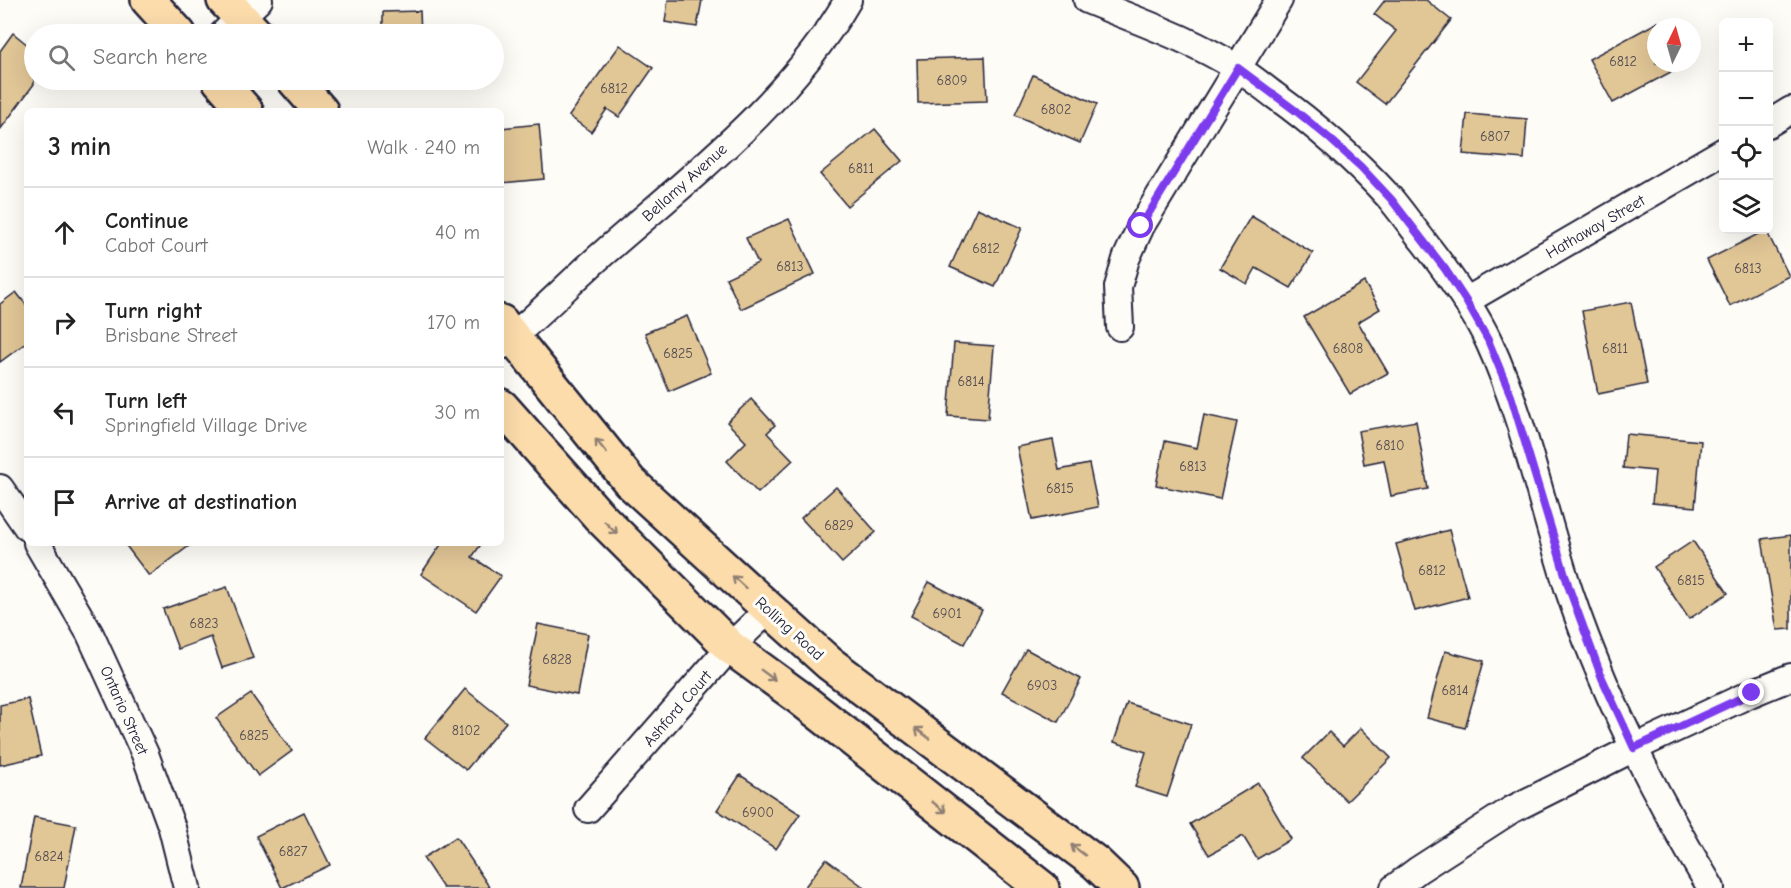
<!DOCTYPE html>
<html lang="en">
<head>
<meta charset="utf-8">
<style>
  :root { --surface:#fff; --page:#f2f2f2; --text:#222; --muted:#767676; --line:#e0e0e0 }
  body { margin:0; font-family:"Comic Neue",sans-serif; background:var(--page); color:var(--text) }
  .controls { position:absolute; right:18px; top:18px; display:grid; overflow:hidden; border-radius:9px; box-shadow:0 6px 24px #0002 }
  .controls button { width:54px; height:54px; display:grid; place-items:center; padding:0; border:0; border-bottom:2px solid var(--line); background:var(--surface); color:var(--text); font:30px sans-serif }
  .compass { position:absolute; left:1647px; top:18px; width:54px; height:54px; border-radius:50%; background:var(--surface); box-shadow:0 6px 24px #0002; rotate:5deg }
  .stop { position:absolute; width:18px; height:18px; margin:-14px; border:4px solid #7c3aed; border-radius:50%; background:#fff }
  .stop.end { background:#7c3aed; border-color:#fff; box-shadow:0 2px 6px #0008 }
  .list { margin:0; padding:0; list-style:none }
  h2 { display:flex; justify-content:space-between; align-items:center; height:78px; margin:0; padding:0 24px; font-size:26px }
  h2 small { font-size:20px; font-weight:400; color:var(--muted) }
  .list li { display:grid; grid-template-columns:39px 1fr auto; gap:18px; align-items:center; box-sizing:border-box; height:90px; padding:0 24px; border-top:2px solid var(--line) }
  .list b { display:block; font-size:22px; white-space:nowrap }
  .list p { margin:0; font-size:20px; white-space:nowrap; color:var(--muted) }
  .list em { font-size:20px; font-style:normal; color:var(--muted) }
  .icon { flex:none; width:33px; height:33px; fill:none; stroke:currentColor; stroke-width:2; stroke-linecap:round; stroke-linejoin:round }
  .map { position:relative; flex:none; width:1791px; height:888px; overflow:hidden }
  .search { position:absolute; background:var(--surface); box-shadow:0 6px 24px #0002; left:24px; top:24px; width:480px; height:66px; display:flex; align-items:center; gap:15px; box-sizing:border-box; padding:0 21px; border-radius:33px; color:var(--muted); font-size:22px }
  .panel { position:absolute; background:var(--surface); box-shadow:0 6px 24px #0002; left:24px; top:108px; width:480px; height:438px; border-radius:9px }
  .map>svg:first-child { display:block }
  .building { fill:#e1c696; stroke:#22223b; stroke-width:1.5 }
  .lines { fill:none; stroke-linecap:round; stroke-linejoin:round }
  .minor-casing { stroke:#22223b; stroke-width:30 }
  .primary-casing { stroke:#22223b; stroke-width:38 }
  .minor { stroke:#fdfcf7; stroke-width:26 }
  .primary { stroke:#fcdcab; stroke-width:33 }
  .oneway { stroke:#8f7f73 }
  .route { stroke:#7c3aed; stroke-width:8 }
  .labels { text-anchor:middle; stroke-width:6; stroke-linejoin:round; paint-order:stroke }
  .number-label { font-size:14px; fill:#524b52 }
  .street-label { font-size:16px; fill:#22223b; stroke:#fdfcf7 }
</style>
</head>
<body>
<div class="map">
<svg width="1791" height="888" viewBox="0 0 1791 888">
  <rect width="100%" height="100%" fill="#fdfcf7"/>
  <filter id="ink" filterUnits="userSpaceOnUse"><feTurbulence type="fractalNoise" baseFrequency=".0167" numOctaves="2"/><feDisplacementMap in="SourceGraphic" scale="12" xChannelSelector="R" yChannelSelector="G"/><feConvolveMatrix kernelMatrix="1 2 1 2 8 2 1 2 1" color-interpolation-filters="sRGB"/></filter>
  <g filter="url(#ink)">
    <g class="building">
      <path d="M 668,0 L 702,0 L 697,27 L 665,22 Z"/>
      <path d="M 1385,0 L 1426,0 L 1451,20 L 1385,104 L 1356,82 L 1396,31 L 1374,14 Z"/>
      <path d="M 420,11 L 421,34 L 383,34 L 383,12 Z"/>
      <path d="M 1658,22 L 1661,27 L 1656,27 L 1656,63 L 1680,63 L 1682,66 L 1613,103 L 1589,59 Z"/>
      <path d="M 13,33 L 34,50 L 34,84 L 0,130 L 0,51 Z"/>
      <path d="M 620,45 L 653,68 L 619,117 L 607,109 L 591,132 L 569,116 Z"/>
      <path d="M 985,57 L 987,101 L 918,103 L 917,59 Z"/>
      <path d="M 1033,75 L 1097,104 L 1080,143 L 1015,115 Z"/>
      <path d="M 1467,114 L 1527,119 L 1524,159 L 1463,154 Z"/>
      <path d="M 539,124 L 544,179 L 501,183 L 501,128 Z"/>
      <path d="M 875,129 L 902,161 L 847,206 L 820,174 Z"/>
      <path d="M 977,208 L 1022,228 L 995,287 L 950,267 Z"/>
      <path d="M 1251,216 L 1313,253 L 1291,288 L 1256,268 L 1247,284 L 1220,268 Z"/>
      <path d="M 789,219 L 815,274 L 741,309 L 726,278 L 758,263 L 746,238 Z"/>
      <path d="M 1766,230 L 1789,276 L 1730,306 L 1707,260 Z"/>
      <path d="M 1364,282 L 1380,309 L 1358,322 L 1388,373 L 1350,394 L 1304,317 Z"/>
      <path d="M 16,292 L 27,306 L 27,342 L 0,362 L 0,304 Z"/>
      <path d="M 1631,302 L 1647,384 L 1598,394 L 1582,311 Z"/>
      <path d="M 687,316 L 711,373 L 669,391 L 645,333 Z"/>
      <path d="M 954,343 L 994,346 L 988,419 L 948,416 Z"/>
      <path d="M 751,399 L 775,425 L 767,433 L 793,460 L 758,493 L 727,461 L 746,442 L 727,422 Z"/>
      <path d="M 1204,415 L 1237,422 L 1220,499 L 1156,485 L 1165,441 L 1197,448 Z"/>
      <path d="M 1416,421 L 1428,489 L 1391,496 L 1384,460 L 1364,464 L 1358,431 Z"/>
      <path d="M 1626,434 L 1701,441 L 1695,507 L 1652,503 L 1655,471 L 1623,468 Z"/>
      <path d="M 1053,440 L 1059,470 L 1089,464 L 1098,507 L 1032,520 L 1017,447 Z"/>
      <path d="M 836,487 L 876,532 L 842,563 L 801,518 Z"/>
      <path d="M 1449,530 L 1468,597 L 1415,611 L 1396,544 Z"/>
      <path d="M 1791,535 L 1791,629 L 1777,630 L 1762,539 Z"/>
      <path d="M 1693,541 L 1728,593 L 1689,619 L 1654,567 Z"/>
      <path d="M 124,543 L 193,543 L 149,576 Z"/>
      <path d="M 442,543 L 482,543 L 472,557 L 501,576 L 476,611 L 421,574 Z"/>
      <path d="M 929,582 L 982,610 L 964,644 L 911,616 Z"/>
      <path d="M 227,587 L 253,658 L 222,668 L 211,637 L 178,649 L 163,609 Z"/>
      <path d="M 538,624 L 588,634 L 577,695 L 526,685 Z"/>
      <path d="M 1026,649 L 1081,679 L 1058,722 L 1002,692 Z"/>
      <path d="M 1445,651 L 1484,661 L 1465,728 L 1427,718 Z"/>
      <path d="M 465,689 L 506,722 L 466,770 L 425,738 Z"/>
      <path d="M 251,694 L 292,751 L 258,776 L 216,718 Z"/>
      <path d="M 28,699 L 41,756 L 0,765 L 0,705 Z"/>
      <path d="M 1127,703 L 1191,724 L 1167,797 L 1135,787 L 1146,752 L 1114,742 Z"/>
      <path d="M 1361,728 L 1391,758 L 1347,801 L 1303,758 L 1329,732 L 1343,746 Z"/>
      <path d="M 740,775 L 800,814 L 776,849 L 717,810 Z"/>
      <path d="M 1258,783 L 1291,839 L 1257,859 L 1243,836 L 1209,855 L 1190,824 Z"/>
      <path d="M 304,812 L 330,865 L 282,888 L 256,836 Z"/>
      <path d="M 34,817 L 76,825 L 64,888 L 21,888 Z"/>
      <path d="M 456,837 L 490,888 L 443,888 L 423,858 Z"/>
      <path d="M 826,859 L 865,888 L 804,888 Z"/>
    </g>
    <g class="lines">
      <g class="minor-casing">
        <g id="minor">
          <path d="M 1087,0 C 1138,21 1191,39 1237,68 C 1250,76 1262,86 1274,95 C 1316,125 1354,159 1389,197 C 1401,211 1412,227 1424,242 C 1448,273 1472,306 1489,342 C 1525,421 1542,508 1569,591 C 1604,695 1654,794 1711,888"/>
          <path d="M 223,34 L 259,0"/>
          <path d="M 1768,124 L 1791,110"/>
          <path d="M 1466,301 L 1724,151"/>
          <path d="M 1120,327 L 1118,287 L 1126,259 L 1141,226 L 1279,0"/>
          <path d="M 501,346 C 538,317 570,282 606,251 C 693,175 789,102 848,0"/>
          <path d="M 0,488 L 27,527"/>
          <path d="M 37,543 L 90,634 L 145,754 L 172,828 L 187,888"/>
          <path d="M 588,809 L 730,647 L 769,609"/>
          <path d="M 1394,888 L 1418,870 L 1511,810 L 1634,748 L 1752,693 L 1791,677"/>
        </g>
      </g>
      <g class="primary-casing">
        <g id="primary">
          <path d="M 148,0 L 179,34"/>
          <path d="M 224,0 L 256,34"/>
          <path d="M 219,80 L 246,111"/>
          <path d="M 294,80 L 321,111"/>
          <path d="M 501,322 L 630,482 L 769,609 L 829,663 L 1096,863 L 1122,888"/>
          <path d="M 501,406 L 599,516 L 730,647 L 796,695 L 1042,888"/>
        </g>
      </g>
      <use href="#minor" class="minor"/>
      <use href="#primary" class="primary"/>
    </g>
    <defs><path id="oneway-shaft" d="M-6 0H5M1.5-3L5.5 0L1.5 3" fill="none" stroke-width="1.6" stroke-linecap="round" stroke-linejoin="round" transform="scale(1.5)"/></defs>
    <g class="oneway">
      <use href="#oneway-shaft" transform="translate(601 446) rotate(-129)"/>
      <use href="#oneway-shaft" transform="translate(611 528) rotate(45)"/>
      <use href="#oneway-shaft" transform="translate(739 582) rotate(-138)"/>
      <use href="#oneway-shaft" transform="translate(768 675) rotate(36)"/>
      <use href="#oneway-shaft" transform="translate(922 733) rotate(-143)"/>
      <use href="#oneway-shaft" transform="translate(939 807) rotate(38)"/>
      <use href="#oneway-shaft" transform="translate(1078 850) rotate(-143)"/>
    </g>
  </g>
  <g class="lines" filter="url(#ink)">
    <path class="route" d="M 1141,226 L 1238,68 L 1296,111 L 1329,138 L 1361,167 L 1391,199 L 1445,269 L 1466,301 L 1488,340 L 1511,396 L 1570,591 L 1602,678 L 1634,748 L 1752,693"/>
  </g>
  <g class="labels">
    <g class="number-label">
      <text x="1623" y="66">6812</text>
      <text x="952" y="85">6809</text>
      <text x="614" y="93">6812</text>
      <text x="1056" y="114">6802</text>
      <text x="1495" y="141">6807</text>
      <text x="861" y="173">6811</text>
      <text x="986" y="253">6812</text>
      <text x="790" y="271">6813</text>
      <text x="1748" y="273">6813</text>
      <text x="1348" y="353">6808</text>
      <text x="1615" y="353">6811</text>
      <text x="678" y="358">6825</text>
      <text x="971" y="386">6814</text>
      <text x="1390" y="450">6810</text>
      <text x="1193" y="471">6813</text>
      <text x="1060" y="493">6815</text>
      <text x="839" y="530">6829</text>
      <text x="1432" y="575">6812</text>
      <text x="1691" y="585">6815</text>
      <text x="947" y="618">6901</text>
      <text x="204" y="628">6823</text>
      <text x="557" y="664">6828</text>
      <text x="1042" y="690">6903</text>
      <text x="1455" y="695">6814</text>
      <text x="466" y="735">8102</text>
      <text x="254" y="740">6825</text>
      <text x="758" y="817">6900</text>
      <text x="293" y="856">6827</text>
      <text x="49" y="861">6824</text>
    </g>
    <g class="street-label">
      <text transform="translate(684 182) rotate(-42)" y="6">Bellamy Avenue</text>
      <text transform="translate(1595 226) rotate(-30)" y="6">Hathaway Street</text>
      <text transform="translate(790 628) rotate(42)" y="6">Rolling Road</text>
      <text transform="translate(677 708) rotate(-49)" y="6">Ashford Court</text>
      <text transform="translate(125 710) rotate(66)" y="6">Ontario Street</text>
    </g>
  </g>
</svg>
<div class="controls">
<button>+</button>
<button>−</button>
<button><svg class="icon" aria-label="locate" viewBox="0 0 24 24"><circle cx="12" cy="12" r="6"/><path d="M12 2v4M12 18v4M2 12h4M18 12h4"/></svg></button>
<button><svg class="icon" aria-label="layers" viewBox="0 0 24 24"><path d="M12 4l9 5-9 5-9-5zM3 14l9 5 9-5"/></svg></button>
</div>
<svg class="compass" viewBox="-18 -18 36 36"><path d="M0-13l5 13h-10z" fill="#e53935"/><path d="M0 13l5-13h-10z" fill="#767676"/></svg>
<div class="stop" style="left:1141px;top:226px"></div>
<div class="stop end" style="left:1752px;top:693px"></div>
<div class="search"><svg class="icon" aria-label="search" viewBox="0 0 24 24"><circle cx="10" cy="10" r="6"/><path d="M15 15l6 6"/></svg>Search here</div>
<section class="panel">
<h2>3 min<small>Walk · 240 m</small></h2>
<ul class="list">
<li><svg class="icon" aria-label="ahead" viewBox="0 0 24 24"><path d="M12 20V5M6 11l6-6 6 6"/></svg><div><b>Continue</b><p>Cabot Court</p></div><em>40 m</em></li>
<li><svg class="icon" aria-label="right" viewBox="0 0 24 24"><path d="M7 20v-9h11M14 6l5 5-5 5"/></svg><div><b>Turn right</b><p>Brisbane Street</p></div><em>170 m</em></li>
<li><svg class="icon" aria-label="left" viewBox="0 0 24 24"><path d="M17 20v-9H6M10 6l-5 5 5 5"/></svg><div><b>Turn left</b><p>Springfield Village Drive</p></div><em>30 m</em></li>
<li><svg class="icon" aria-label="arrive" viewBox="0 0 24 24"><path d="M6 21V4h12l-3 4 3 4H6"/></svg><div><b>Arrive at destination</b></div></li>
</ul>
</section>
</div>
</body>
</html>
